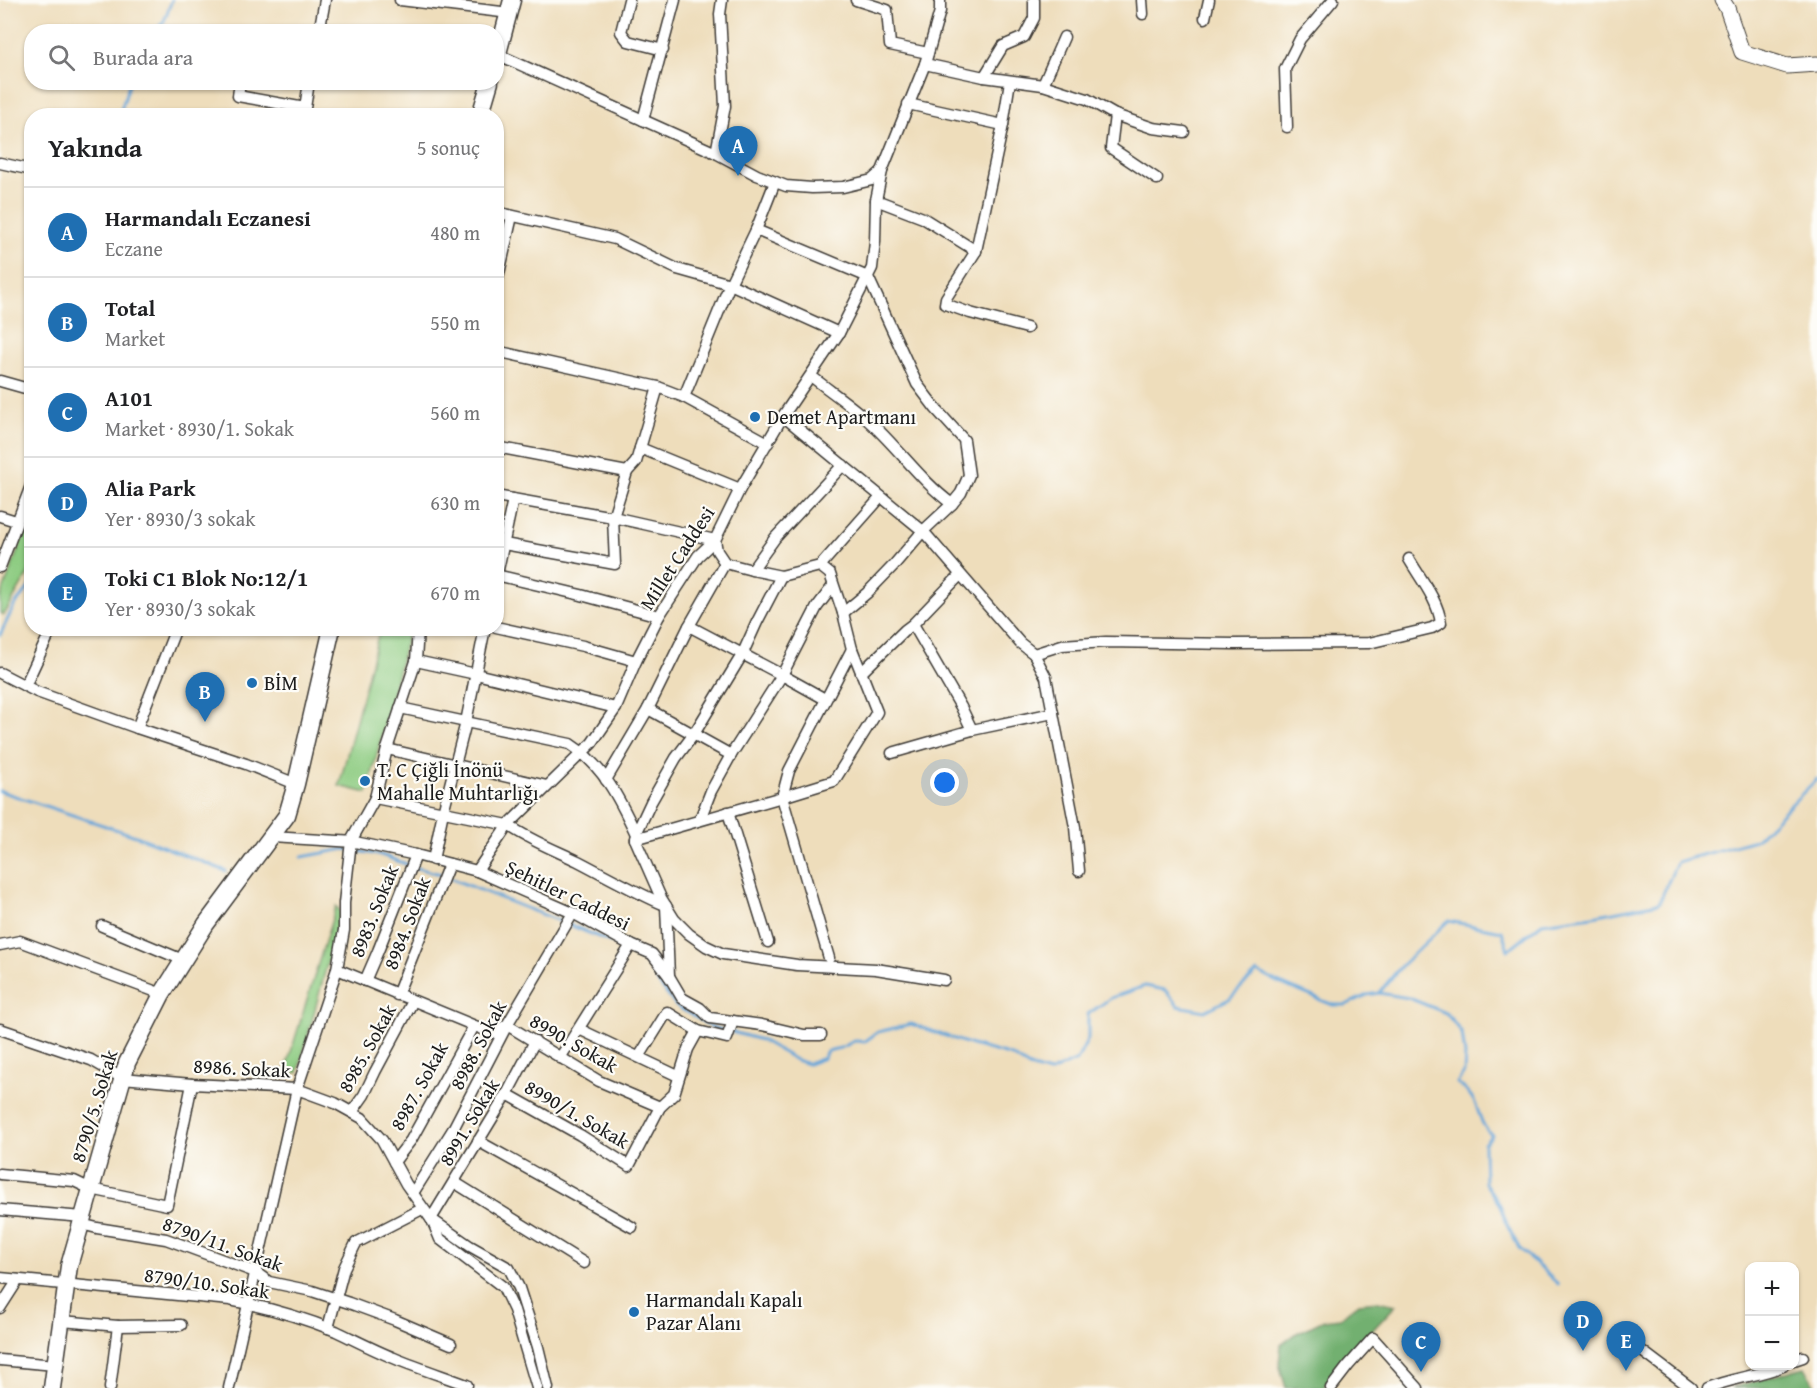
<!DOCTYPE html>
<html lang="tr">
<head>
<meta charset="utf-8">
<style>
  :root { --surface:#fff; --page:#f2f2f2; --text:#202124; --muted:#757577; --line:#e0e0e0; --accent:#1f6fb2 }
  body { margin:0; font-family:"Gentium Book Plus",serif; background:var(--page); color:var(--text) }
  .controls { position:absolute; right:18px; bottom:18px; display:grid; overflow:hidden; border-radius:12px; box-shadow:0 2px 4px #0004 }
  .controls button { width:54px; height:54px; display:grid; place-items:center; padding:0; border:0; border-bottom:2px solid var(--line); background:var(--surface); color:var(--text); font:30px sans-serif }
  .you { position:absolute; left:945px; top:783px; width:21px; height:21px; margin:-15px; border:4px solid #fff; border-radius:50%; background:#1a73e8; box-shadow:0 0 0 9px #1a73e833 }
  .badge { display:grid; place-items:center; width:39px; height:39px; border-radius:50%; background:var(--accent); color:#fff; font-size:20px; font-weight:700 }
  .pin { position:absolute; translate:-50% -50px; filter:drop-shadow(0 2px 3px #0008) }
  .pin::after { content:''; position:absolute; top:32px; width:21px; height:18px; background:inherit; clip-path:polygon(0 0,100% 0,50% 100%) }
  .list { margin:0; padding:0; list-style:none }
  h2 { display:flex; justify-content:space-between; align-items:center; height:78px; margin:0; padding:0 24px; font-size:26px }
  h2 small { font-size:20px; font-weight:400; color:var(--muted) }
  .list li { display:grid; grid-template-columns:39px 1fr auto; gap:18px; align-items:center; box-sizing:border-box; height:90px; padding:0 24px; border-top:2px solid var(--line) }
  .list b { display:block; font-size:22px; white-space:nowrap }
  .list p { margin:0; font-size:20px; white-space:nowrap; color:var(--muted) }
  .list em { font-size:20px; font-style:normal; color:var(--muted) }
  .icon { flex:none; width:33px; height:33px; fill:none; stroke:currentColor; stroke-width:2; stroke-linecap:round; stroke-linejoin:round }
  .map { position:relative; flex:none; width:1817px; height:1388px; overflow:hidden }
  .search { position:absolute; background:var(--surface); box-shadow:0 2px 4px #0004; left:24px; top:24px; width:480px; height:66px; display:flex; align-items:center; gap:15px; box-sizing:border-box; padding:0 21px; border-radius:24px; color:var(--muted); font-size:22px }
  .panel { position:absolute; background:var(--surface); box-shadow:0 2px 4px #0004; left:24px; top:108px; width:480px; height:528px; border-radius:24px }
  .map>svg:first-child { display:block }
  .green { fill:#8ecc82; stroke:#55744f; stroke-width:1.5 }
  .forest { fill:#72b070; stroke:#476646; stroke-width:1.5 }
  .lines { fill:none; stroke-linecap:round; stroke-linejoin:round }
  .stream { stroke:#66a6d9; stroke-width:3 }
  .street-casing { stroke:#3c3934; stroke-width:13 }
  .secondary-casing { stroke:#3c3934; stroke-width:17 }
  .primary-casing { stroke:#3c3934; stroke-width:19 }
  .street { stroke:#fff; stroke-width:10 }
  .secondary { stroke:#fff; stroke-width:15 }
  .primary { stroke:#fff; stroke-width:16 }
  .poi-dot { fill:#1f6fb2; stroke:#fdfcf7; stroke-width:2 }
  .labels { text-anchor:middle; stroke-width:4.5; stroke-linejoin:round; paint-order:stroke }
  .poi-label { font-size:20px; fill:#1c1c1c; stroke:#fdfcf7; text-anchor:start }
  .street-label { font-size:20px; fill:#1c1c1c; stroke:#fdfcf7 }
</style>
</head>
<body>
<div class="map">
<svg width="1817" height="1388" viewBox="0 0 1817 1388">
  <rect width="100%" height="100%" fill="#fdfcf7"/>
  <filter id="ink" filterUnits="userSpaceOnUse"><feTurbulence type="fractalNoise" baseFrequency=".0167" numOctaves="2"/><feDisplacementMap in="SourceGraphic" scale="12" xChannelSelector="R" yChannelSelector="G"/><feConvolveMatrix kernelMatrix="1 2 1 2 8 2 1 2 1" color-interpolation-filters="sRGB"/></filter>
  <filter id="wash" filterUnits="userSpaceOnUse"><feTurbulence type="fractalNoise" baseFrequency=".008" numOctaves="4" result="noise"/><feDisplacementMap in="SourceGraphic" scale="24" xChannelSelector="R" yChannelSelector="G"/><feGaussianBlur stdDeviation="1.35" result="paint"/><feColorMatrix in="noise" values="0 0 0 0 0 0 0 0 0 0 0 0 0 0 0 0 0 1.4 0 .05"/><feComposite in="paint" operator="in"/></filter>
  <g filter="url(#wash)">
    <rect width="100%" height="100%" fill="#edb"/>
    <g class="green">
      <path d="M 31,514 L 31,569 L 4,615 L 0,613 L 0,599 Z"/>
      <path d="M 380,628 L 409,629 L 367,793 L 339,786 Z"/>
      <path d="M 336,906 L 341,912 L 298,1073 L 285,1071 Z"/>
    </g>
    <g class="forest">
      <path d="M 1378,1301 L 1396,1305 L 1370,1333 L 1355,1345 L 1323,1388 L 1286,1388 L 1279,1364 L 1281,1345 L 1297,1333 L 1324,1320 L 1340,1318 L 1359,1303 Z"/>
      <path d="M 1805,1367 L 1817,1388 L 1731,1388 Z"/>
    </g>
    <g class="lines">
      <g class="stream">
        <path d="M 155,32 L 164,21 L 172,0"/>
        <path d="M 119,116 L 130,82"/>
        <path d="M 0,635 L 14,606 L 32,584"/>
        <path d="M 0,791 L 136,836 L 226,871"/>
        <path d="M 302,857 L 345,849 L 381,855 L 417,868 L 441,874"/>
        <path d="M 447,877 L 564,923"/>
        <path d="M 570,925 L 625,948"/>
        <path d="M 631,951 L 644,958 L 660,985 L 676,1006 L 712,1027 L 725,1031"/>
        <path d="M 1379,993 L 1402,965 L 1448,921 L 1502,931 L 1508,950 L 1542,923 L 1593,916 L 1659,903 L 1677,862 L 1755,840 L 1817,779"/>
        <path d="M 732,1032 L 761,1040 L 796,1060 L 808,1064 L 824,1058 L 826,1052 C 832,1049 840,1049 845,1046 C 855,1041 852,1040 864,1042 L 878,1032 L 911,1024 L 972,1045 L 1012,1056 L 1029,1067 L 1049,1073 L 1077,1060 L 1088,1039 L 1088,1014 L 1111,998 L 1145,986 L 1165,990 L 1178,1006 L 1205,1011 L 1229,999 L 1257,972 L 1277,982 L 1333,1005 L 1346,1005 L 1367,995 L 1379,993 L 1409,998 L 1446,1013 L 1462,1033 L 1465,1055 L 1464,1073 L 1457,1083 C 1464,1088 1470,1093 1474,1101 C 1480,1113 1481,1127 1492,1135 L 1484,1144 L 1485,1183 L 1500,1205 L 1507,1225 L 1519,1248 L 1558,1284"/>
      </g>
    </g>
  </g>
  <g filter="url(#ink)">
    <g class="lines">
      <g class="street-casing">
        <g id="street">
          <path d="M 400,0 L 510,13"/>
          <path d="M 629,0 L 621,32 L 628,41 L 663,50"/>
          <path d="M 856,0 L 887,10 L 890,45 L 928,53"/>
          <path d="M 1142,0 L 1143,14"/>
          <path d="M 1205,18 L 1209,0"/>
          <path d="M 319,32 L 325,0"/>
          <path d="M 1064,37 L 1043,85 L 1087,99 L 1115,115 L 1153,128 L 1184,132"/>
          <path d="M 499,55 L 716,153 L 757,175 L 786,186 L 812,188 L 843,187 L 872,180 L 882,171 L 925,64 L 940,11 L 940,0"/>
          <path d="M 925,64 L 984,77 L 1043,85"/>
          <path d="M 984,77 L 1003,46 L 1024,37 L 1034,18 L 1034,0"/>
          <path d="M 1010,81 L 1003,125 L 976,251 L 946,298 L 945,304 L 970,313 L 1027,328"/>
          <path d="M 240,82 L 238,96 L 305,108 L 309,82"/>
          <path d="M 908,104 L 1003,125"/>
          <path d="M 1115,115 L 1111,148 L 1157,179"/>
          <path d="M 643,120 L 675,0"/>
          <path d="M 1287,127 L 1285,69 L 1300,39 L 1333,0"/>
          <path d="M 716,153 L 725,106 L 720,14 L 722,0"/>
          <path d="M 0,163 L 32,170"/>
          <path d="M 876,200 L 923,218 L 976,251"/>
          <path d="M 496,212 L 615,239 L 677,269 L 730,284 L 839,333"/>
          <path d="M 756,230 L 868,277 L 917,384 L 936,409 L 964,440 L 969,475 L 961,493 L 952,504 L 923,531 L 893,566 L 867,593 L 843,613"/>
          <path d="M 496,287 L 512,216"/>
          <path d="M 496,351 L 658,387 L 684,397 L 768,443"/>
          <path d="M 811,376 C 831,392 854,407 873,425 C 900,450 922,482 952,504"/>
          <path d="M 0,381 L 32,390"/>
          <path d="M 684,397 L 730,284 L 756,230 L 775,182"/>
          <path d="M 783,416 L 923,531 L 1020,643 L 1034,654 L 1046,677 L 1075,827 L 1079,871"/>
          <path d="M 496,447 L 627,472"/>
          <path d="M 640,448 L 740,489"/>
          <path d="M 496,496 L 613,517 L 715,540 L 717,551 L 725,563 L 752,570 L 781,576 L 820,566 L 830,574 L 843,613 L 852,649 L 877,712 L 834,781 L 782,797 L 635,839 L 661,898 L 674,919 L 689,934 L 706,946 L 723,954 L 797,965 L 876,969 L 944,980"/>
          <path d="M 0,516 L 16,521"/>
          <path d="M 504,544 L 615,564 L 613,517 L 627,472 L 636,462 L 658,387"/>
          <path d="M 820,566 L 881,497"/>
          <path d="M 0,567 L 32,483"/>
          <path d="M 752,570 L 775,538 L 843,465"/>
          <path d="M 496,575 L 581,595 L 659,616"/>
          <path d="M 496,579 L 513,499"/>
          <path d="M 913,624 L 961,707 L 972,730"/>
          <path d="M 689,626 L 782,675 L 825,699"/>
          <path d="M 496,627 L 583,646 L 636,661"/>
          <path d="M 1034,654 L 1062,645 L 1106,642 L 1234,644 L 1369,643 L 1432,628 L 1441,623 C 1438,600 1420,578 1409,559"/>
          <path d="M 416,661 L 476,674 L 616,708"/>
          <path d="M 0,673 L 37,692 L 137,728 L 246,764 L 296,784"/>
          <path d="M 861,673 L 905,630 L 913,624 L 960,575"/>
          <path d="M 25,686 L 52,628"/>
          <path d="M 400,708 L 570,744 C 603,765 620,800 636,834 L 635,839"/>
          <path d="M 648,709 L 731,755"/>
          <path d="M 137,728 L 176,628"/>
          <path d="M 387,749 L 547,786"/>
          <path d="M 892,753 L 972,730 L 1053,713"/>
          <path d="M 606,780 L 648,709 L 689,626 L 725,563"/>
          <path d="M 375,798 L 508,825 C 529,840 555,850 578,861 C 607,876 635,892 665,905"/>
          <path d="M 728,812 L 768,942"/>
          <path d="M 700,819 L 711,791 L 731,755 L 782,675 L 817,607 L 833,586"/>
          <path d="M 636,834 L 651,802 L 676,758 L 694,734 L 742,655 L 757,622 L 781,576"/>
          <path d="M 271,837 L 355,842 L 416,855 L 477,871 L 573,913 L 631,945 L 652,954 L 669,976 L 682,998 L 700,1008 L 710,1018 L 762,1025 L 804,1035 L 821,1035"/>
          <path d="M 433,860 L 443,812 L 466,722 L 485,628"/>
          <path d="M 477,871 L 508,825 L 592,743 L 616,708 L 636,661 L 659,616 L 698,556 L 715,540 L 740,489 L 783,416 L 839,333 L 872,268 L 875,242 L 876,200 L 882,171"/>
          <path d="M 666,906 L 669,976"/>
          <path d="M 102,926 L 183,960"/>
          <path d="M 0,945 L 20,941 L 162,994"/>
          <path d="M 829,958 L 782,797 L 789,771 L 852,649"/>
          <path d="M 337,969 L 492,1033 L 507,1025 L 599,1081 L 660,1107"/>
          <path d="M 365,981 L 378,951 L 416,855"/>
          <path d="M 397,995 L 449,864"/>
          <path d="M 0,1029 L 91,1060 L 122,1078 L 192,1084 L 297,1089 L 335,1103 L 362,1118 L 382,1140 L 406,1184 L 431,1219 L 470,1246 L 509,1268 L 519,1288 L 538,1347 L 548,1388"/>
          <path d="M 579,1029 L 678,1076"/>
          <path d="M 639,1057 L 667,1012 L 698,1031 L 727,1038 L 733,1021"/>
          <path d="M 560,1058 L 631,945"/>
          <path d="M 507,1094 L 580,1135 L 629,1166 L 660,1107 L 674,1094 L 688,1049 L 698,1031"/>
          <path d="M 352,1112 L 364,1095 L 375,1072 L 413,1001"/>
          <path d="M 478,1141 L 632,1227"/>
          <path d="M 394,1162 L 411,1140 L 474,1026"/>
          <path d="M 0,1174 L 74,1181 L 91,1189 L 167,1205 L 192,1084"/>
          <path d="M 454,1182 L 584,1263"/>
          <path d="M 413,1193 L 452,1131 L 507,1025 L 573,913"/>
          <path d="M 0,1210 L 83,1217"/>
          <path d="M 431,1219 L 507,1094 L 535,1041"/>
          <path d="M 432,1220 L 440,1239 L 503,1287 L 514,1310 L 537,1388"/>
          <path d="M 81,1224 L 97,1228 L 166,1239 L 255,1272 L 269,1282 L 312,1291 L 349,1303 L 395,1320 L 451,1344"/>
          <path d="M 0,1278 L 230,1300 C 266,1307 302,1317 336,1331 C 355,1340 374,1350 394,1358 C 418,1368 443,1376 467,1385"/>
          <path d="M 0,1308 L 18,1280"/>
          <path d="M 62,1321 L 118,1326 L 181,1325"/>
          <path d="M 328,1328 L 344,1268 L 356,1243 L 422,1209"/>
          <path d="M 1634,1345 L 1691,1388"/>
          <path d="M 0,1360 L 55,1365"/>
          <path d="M 1794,1360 L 1803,1357"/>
          <path d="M 110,1388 L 118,1326"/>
          <path d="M 229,1388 L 297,1089 L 337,969 L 344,930 L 344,903 L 351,841 L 375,798 L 387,749 L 416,661 L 418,628"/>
          <path d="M 1331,1388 L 1348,1366 L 1373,1338 L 1418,1388"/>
          <path d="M 1707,1388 C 1732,1378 1758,1376 1783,1366"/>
        </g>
      </g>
      <g class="secondary-casing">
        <path id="secondary" d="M 1722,0 L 1727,8 L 1742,52 L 1787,66 L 1817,64"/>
      </g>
      <g class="primary-casing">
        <g id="primary">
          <path d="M 496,61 L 512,0"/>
          <path d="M 480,116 L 490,82"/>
          <path d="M 52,1388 L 69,1266 L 127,1063 L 162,994 L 206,924 L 287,815 L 296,784 L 332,628"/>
        </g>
      </g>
      <use href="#street" class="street"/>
      <use href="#secondary" class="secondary"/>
      <use href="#primary" class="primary"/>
    </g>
  </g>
  <g class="poi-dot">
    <circle cx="755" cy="417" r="6"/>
    <circle cx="252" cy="683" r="6"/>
    <circle cx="365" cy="781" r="6"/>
    <circle cx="634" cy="1312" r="6"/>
  </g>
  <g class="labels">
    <g class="poi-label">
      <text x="767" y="424">Demet Apartmanı</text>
      <text x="264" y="690">BİM</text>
      <text x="377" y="777">T. C Çiğli İnönü<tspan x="377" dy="23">Mahalle Muhtarlığı</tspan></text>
      <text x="646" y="1307">Harmandalı Kapalı<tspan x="646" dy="23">Pazar Alanı</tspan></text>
    </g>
    <g class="street-label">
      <text transform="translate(677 558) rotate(-57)" y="7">Millet Caddesi</text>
      <text transform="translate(568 895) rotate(26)" y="7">Şehitler Caddesi</text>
      <text transform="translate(374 911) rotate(-68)" y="7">8983. Sokak</text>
      <text transform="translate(407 923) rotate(-69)" y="7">8984. Sokak</text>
      <text transform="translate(574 1043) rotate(30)" y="7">8990. Sokak</text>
      <text transform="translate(478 1045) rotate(-62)" y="7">8988. Sokak</text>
      <text transform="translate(367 1048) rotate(-61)" y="7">8985. Sokak</text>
      <text transform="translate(242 1068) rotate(3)" y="7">8986. Sokak</text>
      <text transform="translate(419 1086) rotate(-61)" y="7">8987. Sokak</text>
      <text transform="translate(94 1106) rotate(-73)" y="7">8790/5. Sokak</text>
      <text transform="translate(577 1114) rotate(30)" y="7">8990/1. Sokak</text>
      <text transform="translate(469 1122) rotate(-59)" y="7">8991. Sokak</text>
      <text transform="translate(223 1244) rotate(20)" y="7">8790/11. Sokak</text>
      <text transform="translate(207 1283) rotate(8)" y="7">8790/10. Sokak</text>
    </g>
  </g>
</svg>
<div class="controls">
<button>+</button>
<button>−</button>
</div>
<div class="you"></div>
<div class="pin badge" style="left:738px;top:176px">A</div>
<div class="pin badge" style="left:205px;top:722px">B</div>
<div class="pin badge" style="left:1421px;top:1372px">C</div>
<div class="pin badge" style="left:1583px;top:1351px">D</div>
<div class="pin badge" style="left:1626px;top:1371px">E</div>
<div class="search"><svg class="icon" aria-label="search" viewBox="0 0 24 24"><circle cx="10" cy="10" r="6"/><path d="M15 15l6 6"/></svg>Burada ara</div>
<section class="panel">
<h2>Yakında<small>5 sonuç</small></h2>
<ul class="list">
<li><span class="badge">A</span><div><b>Harmandalı Eczanesi</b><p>Eczane</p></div><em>480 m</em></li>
<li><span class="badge">B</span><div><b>Total</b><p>Market</p></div><em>550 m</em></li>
<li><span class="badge">C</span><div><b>A101</b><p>Market · 8930/1. Sokak</p></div><em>560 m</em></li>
<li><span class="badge">D</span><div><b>Alia Park</b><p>Yer · 8930/3 sokak</p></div><em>630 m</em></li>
<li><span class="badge">E</span><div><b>Toki C1 Blok No:12/1</b><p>Yer · 8930/3 sokak</p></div><em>670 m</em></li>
</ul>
</section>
</div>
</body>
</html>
